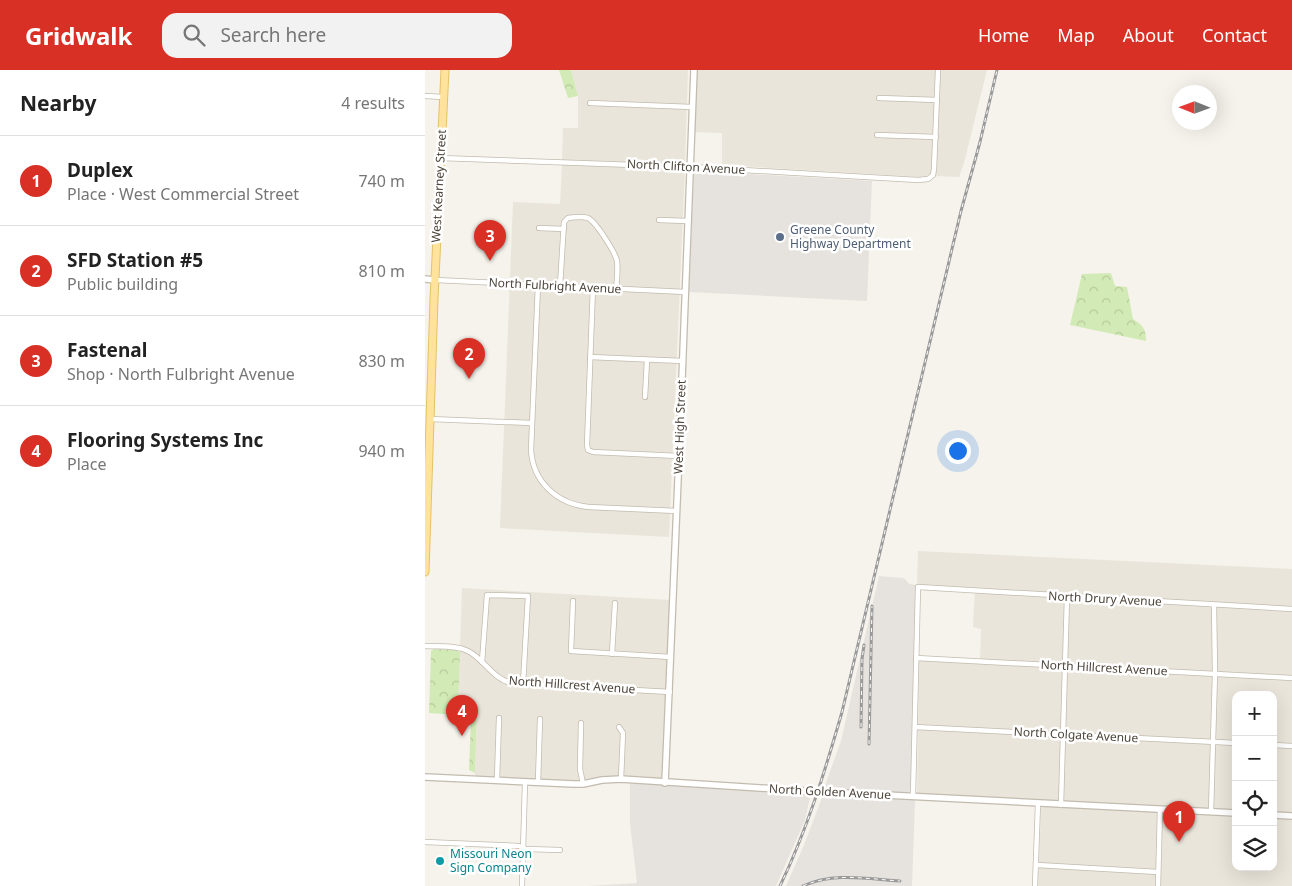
<!DOCTYPE html>
<html lang="en">
<head>
<meta charset="utf-8">
<style>
  :root { --surface:#fff; --page:#f2f2f2; --text:#222; --muted:#767676; --line:#e0e0e0; --accent:#d93025 }
  body { margin:0; font-family:"Noto Sans",sans-serif; background:var(--page); color:var(--text) }
  .controls { position:absolute; right:15px; bottom:15px; display:grid; overflow:hidden; border-radius:10px; box-shadow:0 5px 20px #0002 }
  .controls button { width:45px; height:45px; display:grid; place-items:center; padding:0; border:0; border-bottom:1px solid var(--line); background:var(--surface); color:var(--text); font:25px sans-serif }
  .compass { position:absolute; left:747px; top:15px; width:45px; height:45px; border-radius:50%; background:var(--surface); box-shadow:0 5px 20px #0002; rotate:271deg }
  .you { position:absolute; left:532px; top:380px; width:18px; height:18px; margin:-12px; border:4px solid #fff; border-radius:50%; background:#1a73e8; box-shadow:0 0 0 8px #1a73e833 }
  .badge { display:grid; place-items:center; width:32px; height:32px; border-radius:50%; background:var(--accent); color:#fff; font-size:16px; font-weight:700 }
  .pin { position:absolute; translate:-50% -41px; filter:drop-shadow(0 1px 2px #0008) }
  .pin::after { content:''; position:absolute; top:26px; width:18px; height:15px; background:inherit; clip-path:polygon(0 0,100% 0,50% 100%) }
  .list { margin:0; padding:0; list-style:none }
  h2 { display:flex; justify-content:space-between; align-items:center; height:65px; margin:0; padding:0 20px; font-size:21px }
  h2 small { font-size:16px; font-weight:400; color:var(--muted) }
  .list li { display:grid; grid-template-columns:32px 1fr auto; gap:15px; align-items:center; box-sizing:border-box; height:90px; padding:0 20px; border-top:1px solid var(--line) }
  .list b { display:block; font-size:19px; white-space:nowrap }
  .list p { margin:0; font-size:16px; white-space:nowrap; color:var(--muted) }
  .list em { font-size:16px; font-style:normal; color:var(--muted) }
  .icon { flex:none; width:28px; height:28px; fill:none; stroke:currentColor; stroke-width:2; stroke-linecap:round; stroke-linejoin:round }
  .map { position:relative; flex:none; width:867px; height:816px; overflow:hidden }
  header { display:flex; align-items:center; gap:30px; box-sizing:border-box; height:70px; padding:0 25px; background:var(--accent); color:#fff }
  header strong { font-size:24px }
  nav { display:flex; gap:28px; margin-inline-start:auto; font-size:18px }
  .search { width:350px; height:45px; background:var(--page); display:flex; align-items:center; gap:12px; box-sizing:border-box; padding:0 18px; border-radius:15px; color:var(--muted); font-size:19px }
  main { display:flex }
  aside { flex:1; background:var(--surface) }
  .map>svg:first-child { display:block }
  .residential { fill:#eae5da }
  .industrial { fill:#e6e2dd }
  .forest { fill:url(#forest-crowns) }
  .lines { fill:none; stroke-linecap:round; stroke-linejoin:round }
  .minor-casing { stroke:#c2bbae; stroke-width:6 }
  .tertiary-casing { stroke:#c2bbae; stroke-width:8 }
  .primary-casing { stroke:#e6c16a; stroke-width:9 }
  .minor { stroke:#fff; stroke-width:4.5 }
  .tertiary { stroke:#fff; stroke-width:5.5 }
  .primary { stroke:#ffe39c; stroke-width:7 }
  .rail-casing { stroke:#9a9a9a; stroke-width:3 }
  .rail { stroke:#fff; stroke-width:1; stroke-dasharray:4; stroke-linecap:butt }
  .service-dot { fill:#5c6f8a; stroke:#fff; stroke-width:2 }
  .culture-dot { fill:#0f9aa8; stroke:#fff; stroke-width:2 }
  .labels { text-anchor:middle; stroke-width:5; stroke-linejoin:round; paint-order:stroke }
  .street-label { font-size:12px; fill:#4b4439; stroke:#fff }
  .service-label { font-size:12px; fill:#4e5e75; stroke:#fff; text-anchor:start }
  .culture-label { font-size:12px; fill:#0d838f; stroke:#fff; text-anchor:start }
</style>
</head>
<body>
<header>
<strong>Gridwalk</strong>
<div class="search"><svg class="icon" aria-label="search" viewBox="0 0 24 24"><circle cx="10" cy="10" r="6"/><path d="M15 15l6 6"/></svg>Search here</div>
<nav><a>Home</a><a>Map</a><a>About</a><a>Contact</a></nav>
</header>
<main>
<aside>
<h2>Nearby<small>4 results</small></h2>
<ul class="list">
<li><span class="badge">1</span><div><b>Duplex</b><p>Place · West Commercial Street</p></div><em>740 m</em></li>
<li><span class="badge">2</span><div><b>SFD Station #5</b><p>Public building</p></div><em>810 m</em></li>
<li><span class="badge">3</span><div><b>Fastenal</b><p>Shop · North Fulbright Avenue</p></div><em>830 m</em></li>
<li><span class="badge">4</span><div><b>Flooring Systems Inc</b><p>Place</p></div><em>940 m</em></li>
</ul>
</aside>
<div class="map">
<svg width="867" height="816" viewBox="0 0 867 816">
  <defs>
    <pattern id="forest-crowns" width="20" height="18" patternUnits="userSpaceOnUse" patternTransform="scale(1.25)"><rect width="20" height="18" fill="#d2eab5"/><path d="M2 6a3 3 0 1 1 6 0M12 15a3 3 0 1 1 6 0" fill="none" stroke="#b6ca9c"/></pattern>
  </defs>
  <rect width="100%" height="100%" fill="#f6f3ec"/>
  <g class="residential">
    <path d="M 146,0 L 263,0 L 260,94 L 137,90 L 138,58 L 153,58 L 153,26 Z"/>
    <path d="M 271,0 L 511,0 L 507,101 L 504,105 L 495,107 L 297,95 L 297,63 L 269,62 Z"/>
    <path d="M 515,0 L 562,0 L 539,93 L 534,107 L 511,106 Z"/>
    <path d="M 137,95 L 260,99 L 244,467 L 75,458 L 88,132 L 135,134 Z"/>
    <path d="M 493,481 L 867,499 L 867,744 L 848,743 L 848,625 L 811,625 L 811,741 L 492,724 L 494,591 L 495,590 L 555,593 L 556,559 L 548,557 L 550,519 L 492,515 Z"/>
    <path d="M 37,518 L 246,530 L 241,652 L 237,706 L 235,709 L 231,709 L 175,707 L 147,711 L 50,707 L 52,641 L 33,640 Z"/>
    <path d="M 620,736 L 811,746 L 811,797 L 848,797 L 848,748 L 867,749 L 867,816 L 613,816 L 616,739 L 617,737 Z"/>
  </g>
  <g class="industrial">
    <path d="M 269,101 L 447,111 L 442,231 L 264,222 Z"/>
    <path d="M 454,506 L 479,508 L 484,514 L 492,515 L 486,718 L 485,721 L 482,723 L 478,723 L 403,720 L 399,718 L 416,671 Z"/>
    <path d="M 205,713 L 386,723 L 380,750 L 351,816 L 164,816 L 212,813 L 205,753 Z"/>
    <path d="M 398,725 L 490,730 L 487,816 L 361,816 L 379,775 Z"/>
  </g>
  <g class="forest">
    <path d="M 134,0 L 146,0 L 153,26 L 143,28 Z"/>
    <path d="M 686,203 L 690,216 L 702,217 L 708,249 C 718,255 721,259 721,271 L 645,255 L 657,204 Z"/>
    <path d="M 9,579 L 30,580 L 35,582 L 33,640 L 52,641 L 50,703 L 44,700 L 46,646 L 4,643 L 6,581 Z"/>
  </g>
  <g class="lines">
    <g class="minor-casing">
      <g id="minor">
        <path d="M 0,26 L 18,27"/>
        <path d="M 454,28 L 512,30"/>
        <path d="M 165,33 L 267,37"/>
        <path d="M 452,65 L 511,67"/>
        <path d="M 15,88 L 266,97 L 493,110 L 503,109 L 508,105 L 509,99 L 513,0"/>
        <path d="M 234,150 L 263,151"/>
        <path d="M 114,158 L 139,159"/>
        <path d="M 10,210 L 261,222"/>
        <path d="M 113,215 L 106,380 C 108,412 132,434 164,437 L 252,441"/>
        <path d="M 135,216 L 139,152 L 143,148 C 149,147 157,146 163,148 C 171,152 190,182 192,191 C 193,199 192,210 191,219"/>
        <path d="M 168,217 L 162,375 L 163,380 L 168,382 L 254,386"/>
        <path d="M 165,287 L 258,291"/>
        <path d="M 220,327 L 222,290"/>
        <path d="M 5,349 L 106,353"/>
        <path d="M 148,531 L 146,581 L 246,587"/>
        <path d="M 0,576 C 14,577 30,575 43,581 C 59,589 68,609 86,613 L 245,622"/>
        <path d="M 187,584 L 190,533"/>
        <path d="M 491,588 L 867,608"/>
        <path d="M 57,592 L 62,525 L 103,526 L 98,614"/>
        <path d="M 156,653 L 155,699 L 158,714"/>
        <path d="M 194,657 L 198,663 L 196,709"/>
        <path d="M 490,657 L 811,673"/>
        <path d="M 848,675 L 867,676"/>
        <path d="M 72,710 L 74,648"/>
        <path d="M 113,712 L 115,649"/>
        <path d="M 488,726 L 493,517 L 867,539"/>
        <path d="M 636,735 L 642,527"/>
        <path d="M 786,742 L 790,603 L 789,535"/>
        <path d="M 0,772 L 94,776 L 101,779 L 135,780"/>
        <path d="M 612,795 L 733,802"/>
        <path d="M 97,816 L 100,712"/>
        <path d="M 610,816 L 613,733"/>
        <path d="M 733,816 L 735,739"/>
      </g>
    </g>
    <g class="tertiary-casing">
      <g id="tertiary">
        <path d="M 0,209 L 10,210"/>
        <path d="M 0,707 L 149,714 L 158,714 L 177,710 L 196,709 L 382,721 L 811,743"/>
        <path d="M 240,713 L 254,386 L 269,0"/>
        <path d="M 848,745 L 867,746"/>
      </g>
    </g>
    <g class="primary-casing">
      <path id="primary" d="M 0,502 L 9,229 L 20,0"/>
    </g>
    <use href="#minor" class="minor"/>
    <use href="#tertiary" class="tertiary"/>
    <use href="#primary" class="primary"/>
    <g class="rail-casing">
      <g id="rail">
        <path d="M 436,657 L 437,589 L 439,575"/>
        <path d="M 444,674 L 447,536"/>
        <path d="M 355,816 C 382,760 400,701 417,642 L 536,141 L 555,72 L 572,0"/>
        <path d="M 378,816 C 409,802 442,809 475,811"/>
      </g>
    </g>
    <use href="#rail" class="rail"/>
  </g>
  <circle class="service-dot" cx="355" cy="167" r="5"/>
  <circle class="culture-dot" cx="15" cy="791" r="5"/>
  <g class="labels">
    <g class="street-label">
      <text transform="translate(261 97) rotate(3)" y="4">North Clifton Avenue</text>
      <text transform="translate(14 116) rotate(-87)" y="4">West Kearney Street</text>
      <text transform="translate(130 216) rotate(3)" y="4">North Fulbright Avenue</text>
      <text transform="translate(255 357) rotate(-88)" y="4">West High Street</text>
      <text transform="translate(680 529) rotate(3)" y="4">North Drury Avenue</text>
      <text transform="translate(679 598) rotate(3)" y="4">North Hillcrest Avenue</text>
      <text transform="translate(147 615) rotate(4)" y="4">North Hillcrest Avenue</text>
      <text transform="translate(651 665) rotate(3)" y="4">North Colgate Avenue</text>
      <text transform="translate(405 722) rotate(3)" y="4">North Golden Avenue</text>
    </g>
    <g class="service-label">
      <text x="365" y="164">Greene County<tspan x="365" dy="14">Highway Department</tspan></text>
    </g>
    <g class="culture-label">
      <text x="25" y="788">Missouri Neon<tspan x="25" dy="14">Sign Company</tspan></text>
    </g>
  </g>
</svg>
<div class="controls">
<button>+</button>
<button>−</button>
<button><svg class="icon" aria-label="locate" viewBox="0 0 24 24"><circle cx="12" cy="12" r="6"/><path d="M12 2v4M12 18v4M2 12h4M18 12h4"/></svg></button>
<button><svg class="icon" aria-label="layers" viewBox="0 0 24 24"><path d="M12 4l9 5-9 5-9-5zM3 14l9 5 9-5"/></svg></button>
</div>
<svg class="compass" viewBox="-18 -18 36 36"><path d="M0-13l5 13h-10z" fill="#e53935"/><path d="M0 13l5-13h-10z" fill="#767676"/></svg>
<div class="you"></div>
<div class="pin badge" style="left:754px;top:772px">1</div>
<div class="pin badge" style="left:44px;top:309px">2</div>
<div class="pin badge" style="left:65px;top:191px">3</div>
<div class="pin badge" style="left:37px;top:666px">4</div>
</div>
</main>
</body>
</html>
